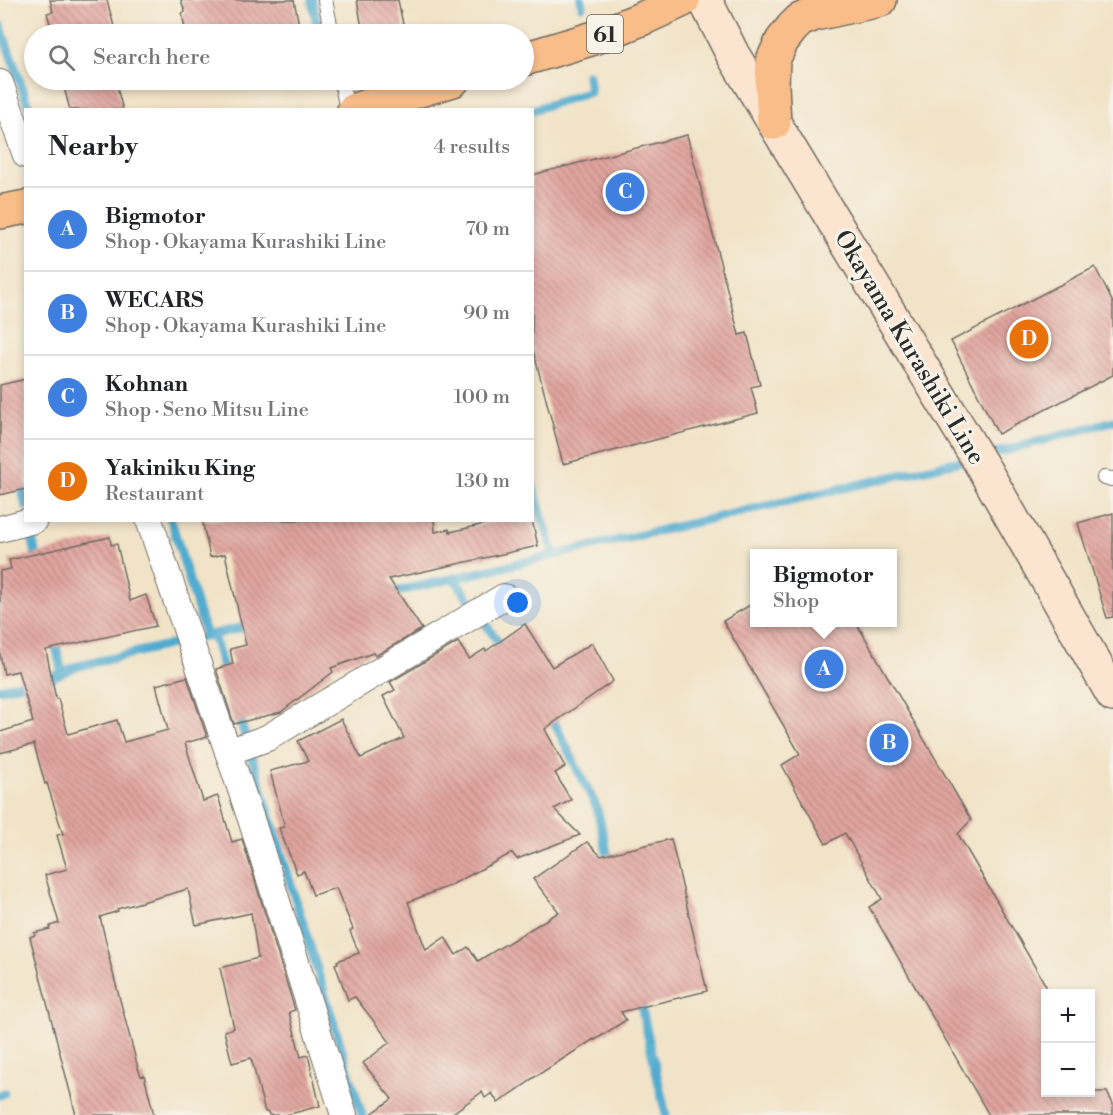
<!DOCTYPE html>
<html lang="en">
<head>
<meta charset="utf-8">
<style>
  :root { --surface:#fff; --page:#f6f6f6; --text:#202124; --muted:#757577; --line:#e0e0e0; --accent:#0f766e }
  body { margin:0; font-family:"Libre Bodoni",serif; background:var(--page); color:var(--text) }
  .controls { position:absolute; right:18px; bottom:18px; display:grid; overflow:hidden; border-radius:0px; box-shadow:0 3px 9px #0003 }
  .controls button { width:54px; height:54px; display:grid; place-items:center; padding:0; border:0; border-bottom:2px solid var(--line); background:var(--surface); color:var(--text); font:30px sans-serif }
  .you { position:absolute; left:518px; top:603px; width:21px; height:21px; margin:-15px; border:4px solid #fff; border-radius:50%; background:#1a73e8; box-shadow:0 0 0 9px #1a73e833 }
  .badge { display:grid; place-items:center; width:39px; height:39px; border-radius:50%; background:var(--accent); color:#fff; font-size:20px; font-weight:700 }
  .pin { position:absolute; translate:-50% -50%; border:3px solid #fff; box-shadow:0 2px 6px #0006 }
  .popup { position:absolute; left:750px; top:549px; width:147px; height:78px; box-sizing:border-box; display:grid; place-content:center; border-radius:0px; background:var(--surface); filter:drop-shadow(0 2px 4px #0005); font-size:20px; white-space:nowrap; color:var(--muted) }
  .popup b { font-size:22px; color:var(--text) }
  .popup::after { content:''; position:absolute; left:50%; top:100%; margin-left:-12px; border:12px solid transparent; border-top-color:var(--surface) }
  .list { margin:0; padding:0; list-style:none }
  h2 { display:flex; justify-content:space-between; align-items:center; height:78px; margin:0; padding:0 24px; font-size:26px }
  h2 small { font-size:20px; font-weight:400; color:var(--muted) }
  .list li { display:grid; grid-template-columns:39px 1fr auto; gap:18px; align-items:center; box-sizing:border-box; height:84px; padding:0 24px; border-top:2px solid var(--line) }
  .list b { display:block; font-size:22px; white-space:nowrap }
  .list p { margin:0; font-size:20px; white-space:nowrap; color:var(--muted) }
  .list em { font-size:20px; font-style:normal; color:var(--muted) }
  .icon { flex:none; width:33px; height:33px; fill:none; stroke:currentColor; stroke-width:2; stroke-linecap:round; stroke-linejoin:round }
  .map { position:relative; flex:none; width:1113px; height:1115px; overflow:hidden }
  .search { position:absolute; background:var(--surface); box-shadow:0 3px 9px #0003; left:24px; top:24px; width:510px; height:66px; display:flex; align-items:center; gap:15px; box-sizing:border-box; padding:0 21px; border-radius:33px; color:var(--muted); font-size:22px }
  .panel { position:absolute; background:var(--surface); box-shadow:0 3px 9px #0003; left:24px; top:108px; width:510px; height:414px; border-radius:0px }
  .map>svg:first-child { display:block }
  .lines { fill:none; stroke-linecap:round; stroke-linejoin:round }
  .stream { stroke:#51accf; stroke-width:9 }
  .building { fill:url(#building-back-hatch) }
  .lane-casing { stroke:#706b62; stroke-width:16 }
  .street-casing { stroke:#706b62; stroke-width:28 }
  .secondary-casing { stroke:#706b62; stroke-width:36 }
  .primary-casing { stroke:#706b62; stroke-width:36 }
  .lane { stroke:#fff; stroke-width:14 }
  .street { stroke:#fff; stroke-width:26 }
  .secondary { stroke:#fce5d0; stroke-width:33 }
  .primary { stroke:#f8bd89; stroke-width:33 }
  .labels { text-anchor:middle; stroke-width:6; stroke-linejoin:round; paint-order:stroke }
  .shield { fill:#f7f3e8; stroke:#686764; stroke-width:1.5 }
  .shield-label { font-size:22px; font-weight:bold; fill:#2b2b2b }
  .street-label { font-size:24px; fill:#2b2b2b; stroke:#f7f3e8 }
</style>
</head>
<body>
<div class="map">
<svg width="1113" height="1115" viewBox="0 0 1113 1115">
  <defs>
    <pattern id="building-back-hatch" width="6" height="6" patternUnits="userSpaceOnUse" patternTransform="scale(1.5)"><rect width="6" height="6" fill="#e1a59f"/><path d="M-1 5l2 2M0 0l6 6M5-1l2 2" fill="none" stroke="#b78782"/></pattern>
  </defs>
  <rect width="100%" height="100%" fill="#f7f3e8"/>
  <filter id="ink" filterUnits="userSpaceOnUse"><feTurbulence type="fractalNoise" baseFrequency=".0167" numOctaves="2"/><feDisplacementMap in="SourceGraphic" scale="12" xChannelSelector="R" yChannelSelector="G"/><feConvolveMatrix kernelMatrix="1 2 1 2 8 2 1 2 1" color-interpolation-filters="sRGB"/></filter>
  <filter id="wash" filterUnits="userSpaceOnUse"><feTurbulence type="fractalNoise" baseFrequency=".008" numOctaves="4" result="noise"/><feDisplacementMap in="SourceGraphic" scale="24" xChannelSelector="R" yChannelSelector="G"/><feGaussianBlur stdDeviation="1.35" result="paint"/><feColorMatrix in="noise" values="0 0 0 0 0 0 0 0 0 0 0 0 0 0 0 0 0 1.4 0 .05"/><feComposite in="paint" operator="in"/></filter>
  <g filter="url(#wash)">
    <rect width="100%" height="100%" fill="#f1e3c7"/>
    <g class="lines">
      <g class="stream">
        <path d="M 312,0 L 319,34"/>
        <path d="M 581,0 L 582,6"/>
        <path d="M 0,25 L 30,110"/>
        <path d="M 532,110 L 590,92 L 588,75"/>
        <path d="M 20,479 L 26,506"/>
        <path d="M 532,484 L 554,555"/>
        <path d="M 171,520 L 206,636"/>
        <path d="M 29,523 L 38,565"/>
        <path d="M 454,578 L 505,652"/>
        <path d="M 386,594 L 1012,449 L 1113,421"/>
        <path d="M 213,635 L 226,677"/>
        <path d="M 54,637 L 62,673"/>
        <path d="M 0,689 L 55,676 L 75,667 L 253,625"/>
        <path d="M 238,713 L 362,1115"/>
        <path d="M 547,713 L 555,724 L 597,808 L 610,866"/>
        <path d="M 639,996 L 666,1115"/>
        <path d="M 0,1095 L 4,1093"/>
      </g>
    </g>
    <g id="blocks">
      <g class="building">
        <path d="M 50,0 L 107,0 L 116,34 L 53,34 L 47,13 L 53,12 Z"/>
        <path d="M 181,0 L 294,0 L 300,30 L 278,34 L 186,34 L 182,13 L 185,12 Z"/>
        <path d="M 357,0 L 398,0 L 404,29 L 377,34 L 363,34 Z"/>
        <path d="M 62,80 L 115,80 L 123,110 L 70,110 Z"/>
        <path d="M 687,135 L 739,335 L 747,333 L 760,385 L 751,387 L 758,413 L 563,464 L 532,346 L 532,175 Z"/>
        <path d="M 1095,267 L 1113,303 L 1113,375 L 998,434 L 951,341 Z"/>
        <path d="M 26,379 L 26,489 L 0,495 L 0,385 Z"/>
        <path d="M 1113,513 L 1113,617 L 1107,618 L 1078,523 Z"/>
        <path d="M 202,520 L 434,520 L 435,532 L 449,529 L 450,532 L 502,520 L 532,520 L 538,546 L 389,579 L 422,629 L 375,656 L 373,653 L 331,668 L 333,672 L 281,712 L 234,724 L 216,669 L 233,664 L 230,649 L 246,645 L 225,554 L 210,557 Z"/>
        <path d="M 110,537 L 111,545 L 117,544 L 130,601 L 146,595 L 156,626 L 46,650 L 56,699 L 58,699 L 68,734 L 117,720 L 124,742 L 168,730 L 156,685 L 187,677 L 207,737 L 185,743 L 203,801 L 218,796 L 232,842 L 242,839 L 295,1010 L 289,1012 L 301,1057 L 308,1055 L 320,1106 L 286,1115 L 269,1115 L 268,1112 L 265,1112 L 251,1058 L 232,1063 L 224,1031 L 234,1028 L 220,968 L 258,958 L 251,913 L 196,925 L 188,889 L 117,909 L 118,911 L 100,917 L 110,958 L 109,958 L 138,1068 L 141,1076 L 144,1075 L 154,1115 L 76,1115 L 30,937 L 35,935 L 34,933 L 50,929 L 50,926 L 59,923 L 45,875 L 67,869 L 57,835 L 63,834 L 47,783 L 45,784 L 34,744 L 0,753 L 0,732 L 33,722 L 18,671 L 4,674 L 0,654 L 0,571 L 11,569 L 9,560 Z"/>
        <path d="M 755,602 L 755,622 L 856,622 L 971,820 L 958,834 L 1046,986 L 1046,1092 L 1107,1092 L 1113,1104 L 1113,1115 L 989,1115 L 869,907 L 882,899 L 845,833 L 826,844 L 782,765 L 800,754 L 723,621 Z"/>
        <path d="M 525,624 L 552,667 L 592,643 L 613,681 L 545,729 L 565,767 L 555,773 L 571,800 L 554,809 L 580,835 L 517,859 L 512,853 L 449,886 L 408,902 L 426,950 L 445,937 L 456,955 L 468,947 L 478,961 L 559,912 L 533,879 L 587,842 L 601,856 L 671,839 L 707,991 L 621,1012 L 626,1020 L 595,1040 L 594,1039 L 530,1080 L 530,1081 L 498,1103 L 492,1093 L 485,1098 L 482,1092 L 450,1115 L 370,1115 L 392,1099 L 363,1063 L 390,1042 L 355,997 L 348,1000 L 335,964 L 338,963 L 337,961 L 359,953 L 350,931 L 353,929 L 336,888 L 313,895 L 304,871 L 297,874 L 279,828 L 285,827 L 270,771 L 308,761 L 298,741 L 341,719 L 361,758 L 404,738 L 383,696 L 395,690 L 390,682 L 458,642 L 469,659 L 485,649 L 486,651 Z"/>
      </g>
    </g>
  </g>
  <g filter="url(#ink)">
    <use href="#blocks" fill-opacity="0" stroke="#706b62" stroke-width="1.5"/>
    <g class="lines">
      <g class="lane-casing">
        <g id="lane">
          <path d="M 325,0 L 332,34"/>
          <path d="M 341,80 L 347,110"/>
          <path d="M 1104,478 L 1113,479"/>
        </g>
      </g>
      <g class="street-casing">
        <g id="street">
          <path d="M 0,83 L 26,155"/>
          <path d="M 149,520 L 251,819 L 344,1115"/>
          <path d="M 0,529 L 34,520"/>
          <path d="M 228,752 L 267,738 L 504,597"/>
        </g>
      </g>
      <g class="secondary-casing">
        <path id="secondary" d="M 705,0 L 733,55 L 984,469 L 1113,695"/>
      </g>
      <g class="primary-casing">
        <g id="primary">
          <path d="M 524,59 L 594,38 L 646,17 L 683,0"/>
          <path d="M 354,110 L 453,80"/>
          <path d="M 774,123 L 772,85 L 773,60 L 782,41 L 792,28 L 800,20 L 815,14 L 880,0"/>
          <path d="M 0,212 L 26,207"/>
        </g>
      </g>
      <use href="#lane" class="lane"/>
      <use href="#street" class="street"/>
      <use href="#secondary" class="secondary"/>
      <use href="#primary" class="primary"/>
    </g>
  </g>
  <g class="labels">
    <rect class="shield" x="587" y="15" width="36" height="38" rx="4.5"/>
    <g class="shield-label">
      <text x="605" y="42">61</text>
    </g>
    <g class="street-label">
      <text transform="translate(910 347) rotate(59)" y="8">Okayama Kurashiki Line</text>
    </g>
  </g>
</svg>
<div class="controls">
<button>+</button>
<button>−</button>
</div>
<div class="you"></div>
<div class="pin badge" style="left:824px;top:669px;background:#3f7fe0">A</div>
<div class="popup"><b>Bigmotor</b>Shop</div>
<div class="pin badge" style="left:889px;top:743px;background:#3f7fe0">B</div>
<div class="pin badge" style="left:625px;top:192px;background:#3f7fe0">C</div>
<div class="pin badge" style="left:1029px;top:339px;background:#e8710a">D</div>
<div class="search"><svg class="icon" aria-label="search" viewBox="0 0 24 24"><circle cx="10" cy="10" r="6"/><path d="M15 15l6 6"/></svg>Search here</div>
<section class="panel">
<h2>Nearby<small>4 results</small></h2>
<ul class="list">
<li><span class="badge" style="background:#3f7fe0">A</span><div><b>Bigmotor</b><p>Shop · Okayama Kurashiki Line</p></div><em>70 m</em></li>
<li><span class="badge" style="background:#3f7fe0">B</span><div><b>WECARS</b><p>Shop · Okayama Kurashiki Line</p></div><em>90 m</em></li>
<li><span class="badge" style="background:#3f7fe0">C</span><div><b>Kohnan</b><p>Shop · Seno Mitsu Line</p></div><em>100 m</em></li>
<li><span class="badge" style="background:#e8710a">D</span><div><b>Yakiniku King</b><p>Restaurant</p></div><em>130 m</em></li>
</ul>
</section>
</div>
</body>
</html>
